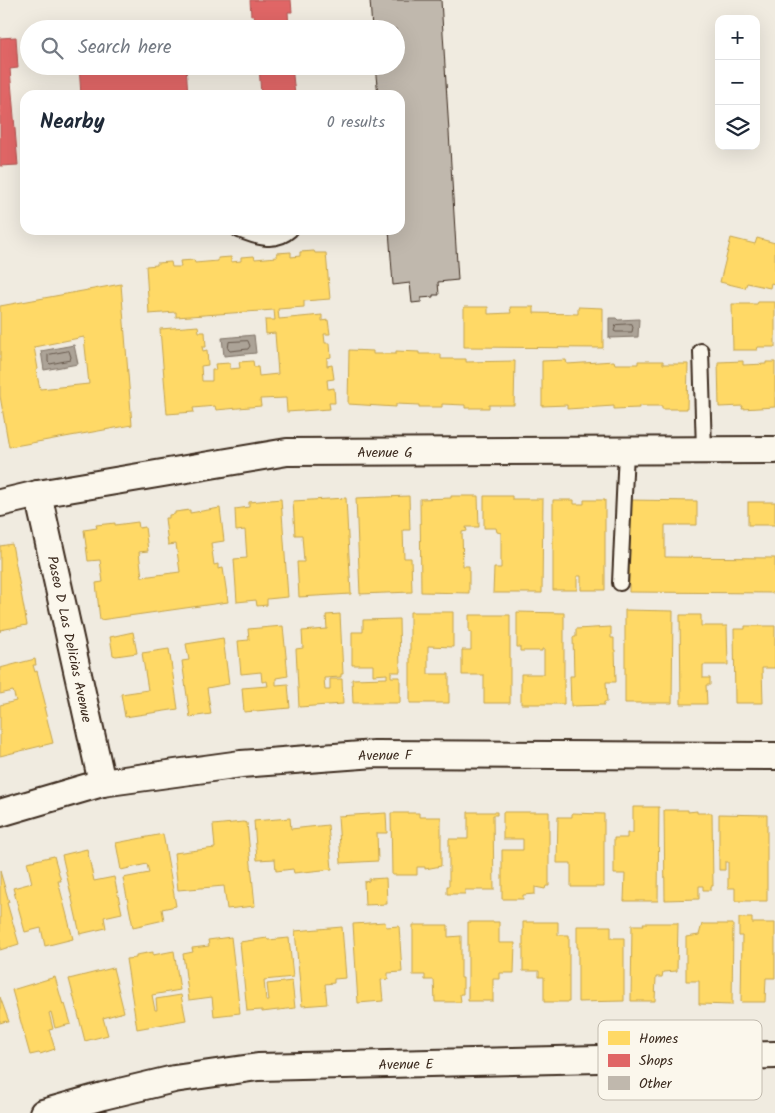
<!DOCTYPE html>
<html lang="en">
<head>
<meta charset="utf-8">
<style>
  :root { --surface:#fff; --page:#f6f6f7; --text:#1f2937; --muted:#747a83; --line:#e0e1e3 }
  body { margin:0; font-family:Kalam,sans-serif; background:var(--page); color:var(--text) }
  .controls { position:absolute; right:15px; top:15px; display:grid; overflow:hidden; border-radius:10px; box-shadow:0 5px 20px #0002 }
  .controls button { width:45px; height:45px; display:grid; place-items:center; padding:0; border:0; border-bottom:1px solid var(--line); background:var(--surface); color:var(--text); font:25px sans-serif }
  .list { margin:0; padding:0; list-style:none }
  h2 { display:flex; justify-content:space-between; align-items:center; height:65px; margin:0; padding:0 20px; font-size:21px }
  h2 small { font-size:16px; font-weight:400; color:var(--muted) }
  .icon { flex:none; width:28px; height:28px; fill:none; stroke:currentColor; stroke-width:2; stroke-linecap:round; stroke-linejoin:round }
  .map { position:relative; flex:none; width:775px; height:1113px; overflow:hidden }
  .search { position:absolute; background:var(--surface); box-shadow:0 5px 20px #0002; left:20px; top:20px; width:385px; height:55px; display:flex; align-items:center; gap:12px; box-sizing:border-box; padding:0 18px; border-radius:28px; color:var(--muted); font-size:19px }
  .panel { position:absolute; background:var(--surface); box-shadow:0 5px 20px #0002; left:20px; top:90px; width:385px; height:145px; border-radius:15px }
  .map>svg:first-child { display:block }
  .water { fill:#aca397; stroke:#7f7367 }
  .homes { fill:#ffd966; stroke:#c4a450; fill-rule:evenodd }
  .shops { fill:#e06666; stroke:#ae5450 }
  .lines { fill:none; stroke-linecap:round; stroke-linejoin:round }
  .shore { stroke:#685a4e; stroke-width:1 }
  .building { fill:#c0b8ad; stroke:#3b2a1e }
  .lane-casing { stroke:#3b2a1e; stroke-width:18 }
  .street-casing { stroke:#3b2a1e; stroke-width:30 }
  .lane { stroke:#fbf7ec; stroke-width:14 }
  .street { stroke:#fbf7ec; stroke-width:26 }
  .labels { text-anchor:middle; stroke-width:5; stroke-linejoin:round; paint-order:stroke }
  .street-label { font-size:14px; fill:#3b2a1e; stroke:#fbf7ec }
  .key { fill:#fbf7ec; stroke:#c1baae; stroke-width:1 }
  .key-label { font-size:14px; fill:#3b2a1e }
</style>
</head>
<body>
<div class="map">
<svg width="775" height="1113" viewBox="0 0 775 1113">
  <rect width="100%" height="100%" fill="#f0ebe0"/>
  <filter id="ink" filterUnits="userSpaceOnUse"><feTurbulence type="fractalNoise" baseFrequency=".02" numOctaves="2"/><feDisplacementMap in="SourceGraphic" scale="10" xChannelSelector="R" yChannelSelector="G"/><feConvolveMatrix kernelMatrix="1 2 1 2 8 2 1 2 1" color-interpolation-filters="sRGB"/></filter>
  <g filter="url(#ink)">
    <g class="water">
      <path d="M 609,318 L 616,318 L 618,320 L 639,319 L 638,337 L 609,338 Z"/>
      <path d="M 254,335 L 256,353 L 224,356 L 222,338 Z"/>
      <path d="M 74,345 L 78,364 L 44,370 L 41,351 Z"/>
    </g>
    <g class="homes">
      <path d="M 731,238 L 755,244 L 757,238 L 775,243 L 775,284 L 771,283 L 770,288 L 747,283 L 745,288 L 720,282 Z"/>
      <path d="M 314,251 L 315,253 L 326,253 L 330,299 L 304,301 L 304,307 L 278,309 L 279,319 L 322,315 L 322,321 L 328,320 L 330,334 L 324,334 L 325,343 L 330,343 L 331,357 L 327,358 L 327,366 L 332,365 L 334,379 L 327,380 L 328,389 L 334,388 L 335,403 L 329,403 L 330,409 L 287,412 L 286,398 L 260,399 L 261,406 L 216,410 L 215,406 L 193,408 L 194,412 L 167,414 L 160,329 L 198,326 L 199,332 L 205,332 L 206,347 L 202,347 L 203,351 L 207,350 L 208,365 L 201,366 L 202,381 L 212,381 L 212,370 L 216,370 L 215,364 L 230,363 L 230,369 L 240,368 L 239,362 L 253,361 L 254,367 L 258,367 L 259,376 L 278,374 L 275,333 L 266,334 L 265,320 L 275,320 L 274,310 L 176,317 L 176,312 L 149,314 L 146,266 L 157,265 L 157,263 L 171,262 L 172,267 L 181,267 L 180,261 L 194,260 L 195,263 L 218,261 L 218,258 L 231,257 L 231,262 L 241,261 L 241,257 L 254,256 L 255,259 L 277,257 L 277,253 L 291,252 L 291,257 L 300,256 L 300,252 Z"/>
      <path d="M 121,284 L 132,425 L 9,447 L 0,396 L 0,306 ZM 84,337 L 89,384 L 40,389 L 36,370 L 38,369 L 34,347 Z"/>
      <path d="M 758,302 L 775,302 L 775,347 L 758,347 L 757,350 L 733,350 L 732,304 L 757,304 Z"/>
      <path d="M 464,307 L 488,307 L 488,314 L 511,313 L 510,307 L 534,307 L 534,313 L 578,314 L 578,307 L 603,308 L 603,348 L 464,347 Z"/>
      <path d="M 349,350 L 373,351 L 373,354 L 396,354 L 396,351 L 419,352 L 419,354 L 441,354 L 441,359 L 466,359 L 466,362 L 515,361 L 514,405 L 489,405 L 489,408 L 465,408 L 465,405 L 442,404 L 442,407 L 419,407 L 419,405 L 396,404 L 396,407 L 348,404 Z"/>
      <path d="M 566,360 L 567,364 L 614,361 L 615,364 L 638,364 L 638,361 L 663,361 L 663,364 L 688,364 L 687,409 L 662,409 L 662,406 L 639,406 L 639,408 L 614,409 L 614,406 L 567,409 L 567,405 L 542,406 L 542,361 Z"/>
      <path d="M 743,361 L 743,365 L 766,364 L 766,362 L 775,362 L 775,407 L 742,409 L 743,406 L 719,407 L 718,362 Z"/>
      <path d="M 409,496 L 410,530 L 403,530 L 404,558 L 411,558 L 412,592 L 360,594 L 356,498 Z"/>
      <path d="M 451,496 L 478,496 L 479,527 L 466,527 L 467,531 L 462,532 L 463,566 L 469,566 L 469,593 L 421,592 L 420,499 L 451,498 Z"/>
      <path d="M 484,496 L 512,496 L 512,499 L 543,499 L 542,593 L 493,593 L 494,568 L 501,568 L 501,533 L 497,532 L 496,528 L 484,528 Z"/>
      <path d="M 346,498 L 351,594 L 299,597 L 297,562 L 304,562 L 302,535 L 295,535 L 293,501 Z"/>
      <path d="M 281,499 L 288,597 L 267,599 L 267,605 L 257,606 L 256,600 L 237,602 L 234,559 L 247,558 L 245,530 L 236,531 L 235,509 L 249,507 L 249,502 Z"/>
      <path d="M 553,500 L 574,500 L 574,504 L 584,504 L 584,500 L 605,500 L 605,590 L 581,590 L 581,576 L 577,576 L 577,590 L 553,590 Z"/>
      <path d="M 629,500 L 697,501 L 697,525 L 665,525 L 665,557 L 775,558 L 775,593 L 629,592 Z"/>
      <rect x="748" y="502" width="27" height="23"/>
      <path d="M 220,508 L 224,541 L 211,543 L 214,565 L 218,564 L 218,569 L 223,568 L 228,602 L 100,620 L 96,583 L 103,582 L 100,560 L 88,561 L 84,530 L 97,528 L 96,525 L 115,523 L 115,525 L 138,522 L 139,528 L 145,527 L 148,551 L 139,552 L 142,577 L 180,572 L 176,544 L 168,545 L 165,518 L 169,518 L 169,515 L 175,514 L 175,512 L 190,510 L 190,513 Z"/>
      <path d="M 12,544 L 27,625 L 0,630 L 0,632 L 0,546 Z"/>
      <path d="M 625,610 L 673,611 L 672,703 L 625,703 Z"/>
      <path d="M 410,612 L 453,612 L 453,647 L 428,646 L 428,674 L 449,674 L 449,703 L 410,703 Z"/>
      <path d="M 517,612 L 564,613 L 564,704 L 521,704 L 521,674 L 544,674 L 544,649 L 542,649 L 542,651 L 520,651 L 520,647 L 517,647 Z"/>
      <path d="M 340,614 L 343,674 L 341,674 L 341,677 L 324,678 L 325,690 L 330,690 L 330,679 L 342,679 L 343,704 L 299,707 L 296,649 L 303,648 L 302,631 L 327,629 L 326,615 Z"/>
      <path d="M 469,615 L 510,615 L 510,703 L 484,703 L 484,675 L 462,675 L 462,650 L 471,650 L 471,632 L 469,632 Z"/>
      <path d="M 680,615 L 701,615 L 701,626 L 727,626 L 728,665 L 703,665 L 703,678 L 710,678 L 710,685 L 706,685 L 707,704 L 681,704 Z"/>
      <path d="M 399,619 L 400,672 L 391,672 L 391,677 L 400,677 L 400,703 L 353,703 L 352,679 L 387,678 L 387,674 L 373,675 L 373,665 L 352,665 L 352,632 L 363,632 L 363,620 Z"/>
      <path d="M 283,626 L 288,676 L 276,678 L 276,685 L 288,684 L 290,708 L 244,712 L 242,688 L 268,686 L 267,681 L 262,682 L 261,672 L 241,674 L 238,641 L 249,640 L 248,629 Z"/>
      <path d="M 745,626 L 775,626 L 775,668 L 762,668 L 763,703 L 735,703 L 734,629 L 745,629 Z"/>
      <path d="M 611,627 L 611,638 L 614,638 L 614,650 L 615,650 L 616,682 L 606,682 L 607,702 L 604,702 L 604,705 L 571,706 L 570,676 L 574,676 L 573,637 L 576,637 L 576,629 Z"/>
      <path d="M 133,632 L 137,653 L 116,656 L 113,655 L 110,637 Z"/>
      <path d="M 223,638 L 229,684 L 207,688 L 211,714 L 190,717 L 182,661 L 189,660 L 186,644 Z"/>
      <path d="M 169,649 L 178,709 L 125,717 L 121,694 L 148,690 L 142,653 Z"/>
      <path d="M 35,659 L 36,665 L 33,665 L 35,672 L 37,671 L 46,707 L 44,707 L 53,743 L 0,756 L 0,705 L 16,701 L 13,691 L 0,694 L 0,668 Z"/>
      <path d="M 633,807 L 659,807 L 658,901 L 624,901 L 625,874 L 614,874 L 614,838 L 627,838 L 627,833 L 633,833 Z"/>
      <path d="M 664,810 L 688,810 L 688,812 L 697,811 L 697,813 L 712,813 L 713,886 L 711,886 L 711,890 L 703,890 L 703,886 L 699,886 L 699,899 L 665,900 Z"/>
      <path d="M 468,812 L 497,812 L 497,815 L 493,815 L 494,890 L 465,890 L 465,894 L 447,894 L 447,886 L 449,886 L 449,839 L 468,839 Z"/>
      <path d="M 503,812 L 549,812 L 549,886 L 546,886 L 545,889 L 535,887 L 535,894 L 523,895 L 523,899 L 502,899 L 502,850 L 523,850 L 523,839 L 503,839 Z"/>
      <path d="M 386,813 L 387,833 L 377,833 L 378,861 L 341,863 L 338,816 Z"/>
      <path d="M 391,813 L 419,813 L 419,817 L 441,817 L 441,866 L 425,869 L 425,867 L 417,867 L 417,875 L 392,875 Z"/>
      <path d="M 572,813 L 604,814 L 604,887 L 571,887 L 571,863 L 557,863 L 558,817 L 572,817 Z"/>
      <path d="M 719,814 L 767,815 L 767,901 L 735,901 L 735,888 L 728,888 L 728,862 L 725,862 L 725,870 L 719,870 Z"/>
      <path d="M 290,818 L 291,829 L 328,825 L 332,869 L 294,873 L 293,869 L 276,871 L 275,859 L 257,860 L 254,821 Z"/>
      <path d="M 243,822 L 247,823 L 255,906 L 227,909 L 224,886 L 178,890 L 174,853 L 215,848 L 213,825 Z"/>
      <path d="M 163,834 L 176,906 L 162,909 L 164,920 L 133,927 L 123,878 L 149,873 L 147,864 L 121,870 L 116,843 Z"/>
      <path d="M 87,849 L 94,881 L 114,877 L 122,913 L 104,917 L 106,928 L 80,934 L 62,855 Z"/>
      <path d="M 54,856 L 61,881 L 58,881 L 73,939 L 45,946 L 41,928 L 25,932 L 13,888 L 32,883 L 27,862 Z"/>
      <path d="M 0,871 L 9,902 L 7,903 L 19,944 L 0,950 Z"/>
      <path d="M 386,878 L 387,904 L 365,905 L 364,882 L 369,881 L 369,879 Z"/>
      <path d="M 739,918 L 752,918 L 752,923 L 775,923 L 775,978 L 766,978 L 765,1002 L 741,1002 L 742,936 L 739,936 Z"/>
      <path d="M 385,922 L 386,927 L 399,926 L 402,972 L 388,973 L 388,979 L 381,980 L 383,1001 L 358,1003 L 353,924 Z"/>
      <path d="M 468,922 L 499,922 L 499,943 L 515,943 L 514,973 L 500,973 L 500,979 L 493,979 L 493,1001 L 468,1001 Z"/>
      <path d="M 523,922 L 558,922 L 558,935 L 569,935 L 569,1002 L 544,1002 L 544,977 L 539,977 L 539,971 L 523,971 Z"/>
      <path d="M 643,923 L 678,923 L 677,971 L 663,972 L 662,977 L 656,977 L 655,1001 L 631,1001 L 632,925 L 644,925 Z"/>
      <path d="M 702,924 L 733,924 L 732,1005 L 699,1004 L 699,981 L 686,981 L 686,937 L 699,935 Z"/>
      <path d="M 413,925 L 448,925 L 448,937 L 461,936 L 461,978 L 463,978 L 463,994 L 460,994 L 461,1002 L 435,1002 L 434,980 L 425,980 L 425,975 L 413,975 Z"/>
      <path d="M 577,926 L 611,926 L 611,938 L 624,938 L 624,1001 L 578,1002 L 578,947 L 577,947 Z"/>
      <path d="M 342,927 L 346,978 L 334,979 L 334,983 L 325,984 L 327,1004 L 302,1006 L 295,931 Z"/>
      <path d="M 231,937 L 240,1013 L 214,1016 L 212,997 L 189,1000 L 183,954 L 193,952 L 192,948 L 209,946 L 208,940 Z"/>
      <path d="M 267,938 L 268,940 L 289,938 L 293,977 L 264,980 L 266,1001 L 269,1001 L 267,984 L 292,981 L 295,1008 L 262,1012 L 262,1010 L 247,1011 L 240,942 Z"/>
      <path d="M 174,951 L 180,990 L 152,995 L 155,1010 L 157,1010 L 156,999 L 181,995 L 186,1020 L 137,1029 L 126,959 L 136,958 L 136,955 L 153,952 L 153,955 Z"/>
      <path d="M 113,968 L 124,1012 L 103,1018 L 108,1035 L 85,1041 L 69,979 Z"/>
      <path d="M 55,977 L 63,1005 L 65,1004 L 71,1024 L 55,1028 L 51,1012 L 49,1013 L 53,1029 L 49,1030 L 55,1049 L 40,1054 L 39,1053 L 30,1055 L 12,990 Z"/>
      <path d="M 0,997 L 9,1022 L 7,1022 L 6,1021 L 0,1023 Z"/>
    </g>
    <g class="shops">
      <path d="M 250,0 L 291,0 L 292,12 L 288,12 L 289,29 L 255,29 L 254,15 L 251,16 Z"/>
      <path d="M 16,37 L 18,68 L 10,69 L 18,165 L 0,166 L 0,38 Z"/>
      <path d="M 79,66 L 186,66 L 188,95 L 81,95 Z"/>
      <path d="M 259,66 L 292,66 L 295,95 L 261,95 Z"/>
    </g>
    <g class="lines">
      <g class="shore">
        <path d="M 632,324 L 633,327 L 632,332 L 616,332 L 614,331 L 616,325 Z"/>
        <path d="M 248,341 L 250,346 L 248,349 L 230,351 L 228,349 L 229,342 Z"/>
        <path d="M 69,351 L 71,357 L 70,360 L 50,364 L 48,362 L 48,355 Z"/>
      </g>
    </g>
    <path class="building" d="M 370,0 L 441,0 L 458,280 L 438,282 L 439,295 L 433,295 L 433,297 L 421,298 L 421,302 L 412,303 L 410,283 L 393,285 L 389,230 L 400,230 L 400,95 L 378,95 L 375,66 L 396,66 L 396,29 L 372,29 Z"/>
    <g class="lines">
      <g class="lane-casing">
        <g id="lane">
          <path d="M 239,230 C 256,237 275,244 290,230"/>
          <path d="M 701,351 L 704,450"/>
          <path d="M 620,583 L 626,451"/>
        </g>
      </g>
      <g class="street-casing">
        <g id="street">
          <path d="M 38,494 L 102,783"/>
          <path d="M 0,503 L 38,494 L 287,452 L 775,450"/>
          <path d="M 0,813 L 102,783 L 241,764 L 375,754 L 775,756"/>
          <path d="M 43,1113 L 103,1096 L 174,1079 L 258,1067 L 775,1055"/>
        </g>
      </g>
      <use href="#lane" class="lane"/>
      <use href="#street" class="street"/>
    </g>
  </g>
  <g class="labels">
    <g class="street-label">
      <text x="385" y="457">Avenue G</text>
      <text transform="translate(70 639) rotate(78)" y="5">Paseo D Las Delicias Avenue</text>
      <text transform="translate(385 755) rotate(-1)" y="5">Avenue F</text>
      <text transform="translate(406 1064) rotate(-1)" y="5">Avenue E</text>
    </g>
  </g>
  <rect x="598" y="1020" width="164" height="80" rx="8" class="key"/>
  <rect x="608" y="1031" width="22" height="14" fill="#ffd966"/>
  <rect x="608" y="1054" width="22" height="13" fill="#e06666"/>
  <rect x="608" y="1076" width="22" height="14" fill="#c0b8ad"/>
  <g class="key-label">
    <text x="639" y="1043">Homes</text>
    <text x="639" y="1065">Shops</text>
    <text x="639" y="1088">Other</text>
  </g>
</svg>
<div class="controls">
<button>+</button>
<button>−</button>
<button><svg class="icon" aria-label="layers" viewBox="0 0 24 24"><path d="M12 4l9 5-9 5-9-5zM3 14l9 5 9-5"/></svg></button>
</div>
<div class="search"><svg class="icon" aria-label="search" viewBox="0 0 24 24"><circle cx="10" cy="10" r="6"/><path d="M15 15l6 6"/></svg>Search here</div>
<section class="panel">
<h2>Nearby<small>0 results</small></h2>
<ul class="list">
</ul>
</section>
</div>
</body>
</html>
